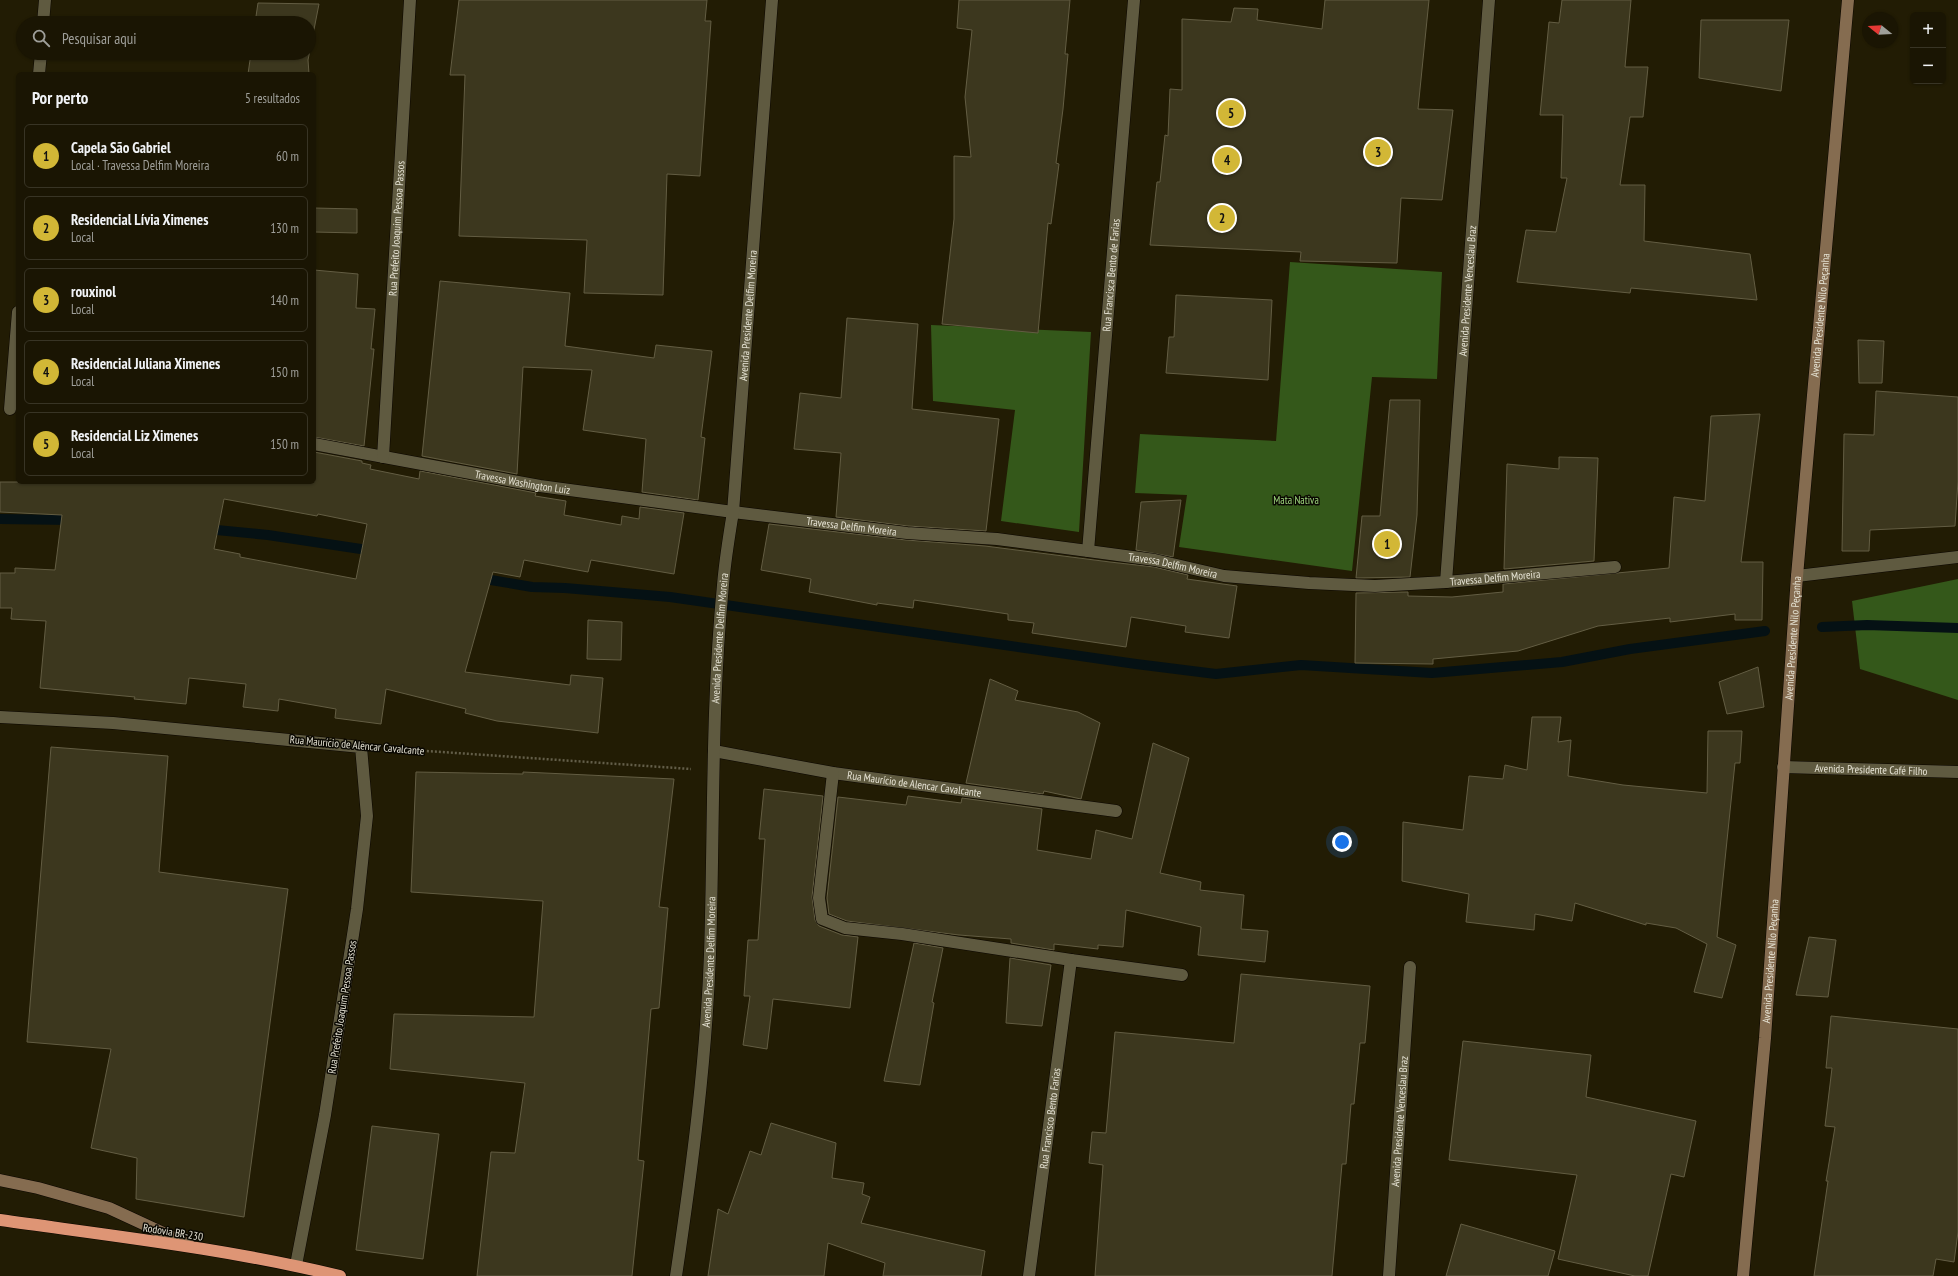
<!DOCTYPE html>
<html lang="pt">
<head>
<meta charset="utf-8">
<style>
  :root { --surface:#1a1503; --page:#272212; --text:#f1f3f6; --muted:#9f9f9a; --line:#383425; --accent:#d2b736 }
  body { margin:0; font-family:"PT Sans Narrow",sans-serif; background:var(--page); color:var(--text) }
  .controls { position:absolute; right:12px; top:12px; display:grid; overflow:hidden; border-radius:6px; box-shadow:0 1px 3px #0004 }
  .controls button { width:36px; height:36px; display:grid; place-items:center; padding:0; border:0; border-bottom:1px solid var(--line); background:var(--surface); color:var(--text); font:20px sans-serif }
  .compass { position:absolute; left:1862px; top:12px; width:36px; height:36px; border-radius:50%; background:var(--surface); box-shadow:0 1px 3px #0004; rotate:288deg }
  .you { position:absolute; left:1342px; top:842px; width:14px; height:14px; margin:-10px; border:3px solid #fff; border-radius:50%; background:#1a73e8; box-shadow:0 0 0 6px #1a73e833 }
  .badge { display:grid; place-items:center; width:26px; height:26px; border-radius:50%; background:var(--accent); color:#111; font-size:13px; font-weight:700 }
  .pin { position:absolute; translate:-50% -50%; border:2px solid #fff; box-shadow:0 1px 4px #0006 }
  .list { margin:0; padding:0; list-style:none }
  h2 { display:flex; justify-content:space-between; align-items:center; height:52px; margin:0; padding:0 16px; font-size:17px }
  h2 small { font-size:13px; font-weight:400; color:var(--muted) }
  .list li { display:grid; grid-template-columns:26px 1fr auto; gap:12px; align-items:center; box-sizing:border-box; height:64px; margin:0 8px 8px; padding:0 8px; border:1px solid var(--line); border-radius:6px }
  .list b { display:block; font-size:15px; white-space:nowrap }
  .list p { margin:0; font-size:13px; white-space:nowrap; color:var(--muted) }
  .list em { font-size:13px; font-style:normal; color:var(--muted) }
  .icon { flex:none; width:22px; height:22px; fill:none; stroke:currentColor; stroke-width:2; stroke-linecap:round; stroke-linejoin:round }
  .map { position:relative; flex:none; width:1958px; height:1276px; overflow:hidden }
  .search { position:absolute; background:var(--surface); box-shadow:0 1px 3px #0004; left:16px; top:16px; width:300px; height:44px; display:flex; align-items:center; gap:10px; box-sizing:border-box; padding:0 14px; border-radius:22px; color:var(--muted); font-size:15px }
  .panel { position:absolute; background:var(--surface); box-shadow:0 1px 3px #0004; left:16px; top:72px; width:300px; height:412px; border-radius:6px }
  .map>svg:first-child { display:block }
  .forest { fill:#34581a }
  .lines { fill:none; stroke-linecap:round; stroke-linejoin:round }
  .stream { stroke:#051114; stroke-width:10 }
  .building { fill:#3c371e; stroke:#635d43; fill-rule:evenodd }
  .lane-casing { stroke:#0b0600; stroke-width:13 }
  .street-casing { stroke:#0b0600; stroke-width:13 }
  .secondary-casing { stroke:#0b0600; stroke-width:13 }
  .highway-casing { stroke:#0b0600; stroke-width:13 }
  .path { stroke:#635e49; stroke-width:2.5; stroke-dasharray:2 2; stroke-linecap:butt }
  .lane { stroke:#5f5a40; stroke-width:12 }
  .street { stroke:#5f5a40; stroke-width:12 }
  .secondary { stroke:#856c50; stroke-width:12 }
  .highway { stroke:#de9575; stroke-width:12 }
  .labels { text-anchor:middle; stroke-width:3; stroke-linejoin:round; paint-order:stroke }
  .street-label { font-size:11px; fill:#e6e3d4; stroke:#090701 }
  .park-label { font-size:11px; fill:#9ed57d; stroke:#090701 }
</style>
</head>
<body>
<div class="map">
<svg width="1958" height="1276" viewBox="0 0 1958 1276">
  <rect width="100%" height="100%" fill="#221c04"/>
  <g class="forest">
    <path d="M 1290,262 L 1442,272 L 1437,379 L 1372,377 L 1352,571 L 1179,547 L 1187,495 L 1135,493 L 1140,434 L 1276,441 Z"/>
    <path d="M 931,325 L 1091,332 L 1079,532 L 1001,521 L 1015,410 L 933,401 Z"/>
    <path d="M 1958,579 L 1958,700 L 1860,669 L 1852,601 Z"/>
  </g>
  <g class="lines">
    <g class="stream">
      <path d="M 0,519 L 74,520"/>
      <path d="M 206,529 L 268,535 L 374,551"/>
      <path d="M 479,575 L 491,580 L 532,587 L 565,588 L 670,597 L 1136,664 L 1216,674 L 1301,665 L 1432,673 L 1562,662 L 1630,649 L 1765,631"/>
      <path d="M 1822,627 L 1867,625 L 1958,628"/>
    </g>
  </g>
  <g class="building">
    <path d="M 459,0 L 707,0 L 705,21 L 711,21 L 700,176 L 667,174 L 663,295 L 584,293 L 587,240 L 459,236 L 465,75 L 450,75 Z"/>
    <path d="M 959,0 L 1070,0 L 1065,54 L 1068,54 L 1063,109 L 1056,163 L 1059,164 L 1051,224 L 1048,223 L 1038,333 L 942,324 L 954,219 L 954,156 L 971,157 L 965,97 L 972,30 L 957,28 Z"/>
    <path d="M 1325,0 L 1429,0 L 1418,109 L 1453,110 L 1442,200 L 1401,198 L 1397,263 L 1300,261 L 1301,252 L 1150,245 L 1157,182 L 1160,182 L 1165,135 L 1168,136 L 1170,89 L 1182,90 L 1182,19 L 1231,22 L 1234,8 L 1258,9 L 1257,20 L 1322,29 Z"/>
    <path d="M 1562,0 L 1631,0 L 1625,67 L 1648,67 L 1643,117 L 1630,117 L 1620,185 L 1645,185 L 1644,241 L 1750,254 L 1757,300 L 1631,288 L 1630,293 L 1517,282 L 1526,230 L 1556,232 L 1567,178 L 1561,178 L 1563,115 L 1540,115 L 1549,22 L 1559,23 Z"/>
    <path d="M 258,3 L 319,4 L 308,60 L 309,74 L 248,74 L 251,53 L 309,53 L 309,23 L 255,23 Z"/>
    <path d="M 1701,20 L 1789,20 L 1781,91 L 1699,78 Z"/>
    <path d="M 314,208 L 357,209 L 357,233 L 314,232 Z"/>
    <path d="M 314,270 L 358,274 L 356,308 L 375,309 L 371,349 L 374,349 L 364,446 L 314,437 Z"/>
    <path d="M 440,281 L 570,293 L 565,346 L 654,358 L 656,345 L 712,351 L 701,437 L 705,438 L 698,500 L 642,492 L 646,439 L 583,430 L 592,370 L 523,367 L 517,474 L 422,456 Z"/>
    <path d="M 1176,295 L 1272,300 L 1268,380 L 1166,373 L 1169,337 L 1174,337 Z"/>
    <path d="M 847,318 L 918,324 L 912,409 L 999,419 L 986,531 L 908,526 L 836,517 L 841,453 L 794,449 L 800,393 L 841,398 Z"/>
    <path d="M 1858,340 L 1884,341 L 1882,383 L 1859,383 Z"/>
    <path d="M 1876,391 L 1958,397 L 1958,481 L 1955,526 L 1870,530 L 1869,551 L 1842,551 L 1844,434 L 1874,435 Z"/>
    <path d="M 1390,400 L 1420,400 L 1417,515 L 1410,577 L 1356,578 L 1362,516 L 1380,516 Z"/>
    <path d="M 1760,414 L 1741,562 L 1763,562 L 1762,620 L 1735,620 L 1735,614 L 1670,622 L 1670,618 L 1598,626 L 1518,651 L 1433,659 L 1433,664 L 1355,663 L 1356,593 L 1408,592 L 1408,596 L 1452,597 L 1503,592 L 1503,584 L 1669,568 L 1674,497 L 1705,501 L 1711,416 Z"/>
    <path d="M 314,452 L 362,461 L 362,463 L 371,465 L 370,469 L 419,479 L 420,471 L 536,493 L 535,496 L 566,501 L 564,515 L 621,525 L 622,516 L 639,519 L 640,507 L 684,513 L 674,574 L 591,560 L 588,572 L 524,560 L 520,577 L 493,572 L 465,672 L 570,685 L 571,675 L 603,678 L 598,733 L 497,721 L 465,713 L 466,709 L 386,689 L 381,724 L 335,718 L 336,709 L 279,699 L 278,711 L 243,707 L 246,684 L 189,678 L 186,704 L 134,699 L 135,697 L 40,688 L 46,621 L 11,619 L 12,608 L 0,608 L 0,573 L 15,573 L 15,568 L 55,570 L 62,515 L 0,512 L 0,482 L 314,482 ZM 224,499 L 317,516 L 318,514 L 367,524 L 356,579 L 240,557 L 240,554 L 214,549 Z"/>
    <path d="M 1559,457 L 1598,458 L 1594,561 L 1504,569 L 1507,464 L 1559,469 Z"/>
    <path d="M 1181,500 L 1173,557 L 1136,550 L 1141,502 Z"/>
    <path d="M 769,524 L 906,540 L 985,546 L 1110,562 L 1154,567 L 1188,575 L 1187,579 L 1237,586 L 1229,638 L 1185,632 L 1186,626 L 1131,617 L 1126,647 L 1032,633 L 1034,623 L 1008,620 L 1008,614 L 914,600 L 913,608 L 877,603 L 877,605 L 809,592 L 811,579 L 761,570 Z"/>
    <path d="M 588,620 L 622,622 L 621,660 L 587,659 Z"/>
    <path d="M 1758,667 L 1764,707 L 1727,714 L 1719,682 Z"/>
    <path d="M 990,679 L 1018,691 L 1015,700 L 1078,712 L 1100,723 L 1081,799 L 1044,791 L 1043,794 L 966,783 Z"/>
    <path d="M 1532,717 L 1561,717 L 1558,742 L 1571,740 L 1568,776 L 1623,785 L 1707,793 L 1708,731 L 1742,731 L 1740,763 L 1735,763 L 1717,937 L 1736,945 L 1722,998 L 1694,992 L 1707,944 L 1676,928 L 1646,923 L 1646,925 L 1575,903 L 1572,921 L 1535,914 L 1534,930 L 1466,922 L 1469,894 L 1402,881 L 1403,822 L 1463,830 L 1469,776 L 1503,779 L 1505,765 L 1527,770 Z"/>
    <path d="M 1153,743 L 1189,758 L 1160,873 L 1201,882 L 1200,890 L 1244,895 L 1241,929 L 1268,931 L 1265,962 L 1198,955 L 1201,927 L 1126,910 L 1123,947 L 1098,945 L 1098,949 L 1054,944 L 1054,950 L 1011,943 L 1011,939 L 959,935 L 847,921 L 829,914 L 827,898 L 838,797 L 906,805 L 908,796 L 961,803 L 962,798 L 1042,809 L 1037,850 L 1091,859 L 1096,830 L 1132,839 Z"/>
    <path d="M 51,747 L 168,756 L 159,872 L 288,889 L 244,1217 L 136,1199 L 137,1158 L 91,1148 L 111,1049 L 27,1042 Z"/>
    <path d="M 416,772 L 523,774 L 523,772 L 674,779 L 659,907 L 668,908 L 659,1008 L 651,1009 L 638,1160 L 644,1161 L 632,1276 L 477,1276 L 491,1152 L 515,1153 L 525,1083 L 390,1069 L 394,1014 L 534,1017 L 543,901 L 411,892 Z"/>
    <path d="M 764,789 L 823,796 L 812,897 L 815,920 L 819,926 L 842,935 L 858,937 L 850,1008 L 773,999 L 767,1049 L 743,1045 L 750,996 L 744,996 L 748,940 L 758,940 L 765,839 L 759,839 Z"/>
    <path d="M 1809,937 L 1836,940 L 1828,997 L 1796,995 Z"/>
    <path d="M 914,943 L 943,948 L 932,1002 L 934,1003 L 920,1085 L 884,1081 Z"/>
    <path d="M 1010,958 L 1051,965 L 1042,1026 L 1006,1023 Z"/>
    <path d="M 1241,974 L 1370,986 L 1365,1043 L 1360,1043 L 1354,1104 L 1351,1104 L 1346,1164 L 1342,1164 L 1332,1276 L 1095,1276 L 1103,1165 L 1089,1163 L 1092,1132 L 1106,1133 L 1115,1032 L 1234,1043 Z"/>
    <path d="M 1831,1016 L 1958,1029 L 1958,1232 L 1954,1262 L 1936,1259 L 1933,1276 L 1814,1276 L 1828,1181 L 1826,1181 L 1835,1127 L 1825,1126 L 1832,1068 L 1826,1068 Z"/>
    <path d="M 1463,1041 L 1591,1055 L 1586,1097 L 1696,1121 L 1684,1177 L 1671,1174 L 1648,1276 L 1635,1276 L 1558,1259 L 1577,1175 L 1449,1160 Z"/>
    <path d="M 771,1123 L 836,1143 L 832,1178 L 864,1183 L 862,1194 L 870,1197 L 861,1223 L 985,1251 L 981,1276 L 883,1276 L 885,1263 L 828,1243 L 824,1276 L 708,1276 L 718,1209 L 728,1214 L 750,1151 L 761,1155 Z"/>
    <path d="M 372,1126 L 439,1134 L 423,1259 L 356,1250 Z"/>
    <path d="M 1461,1224 L 1555,1251 L 1548,1276 L 1446,1276 Z"/>
  </g>
  <g class="lines">
    <g class="lane-casing">
      <g id="lane">
        <path id="s1" d="M 714,751 L 833,773 L 1116,811"/>
        <path d="M 833,773 L 819,898 L 822,919 L 845,928 L 902,934 L 1071,960 L 1182,975"/>
      </g>
    </g>
    <g class="street-casing">
      <g id="street">
        <path d="M 43,23 L 45,0"/>
        <path d="M 39,74 L 41,53"/>
        <path d="M 10,409 L 18,312"/>
        <path id="s2" d="M 314,444 L 540,486 L 733,512 L 907,533 L 997,539 L 1088,551 L 1155,560 L 1224,576 L 1309,583 L 1375,586 L 1446,582 L 1615,567"/>
        <path id="s3" d="M 383,457 L 410,0"/>
        <path id="s4" d="M 1088,551 L 1134,0"/>
        <path d="M 1797,576 L 1958,557"/>
        <path id="s5" d="M 1446,582 L 1489,0"/>
        <path d="M 0,717 L 113,723 L 361,747 L 367,816 L 357,909 L 325,1115 L 296,1265"/>
        <path id="s6" d="M 1783,767 L 1958,772"/>
        <path id="s7" d="M 676,1276 C 692,1169 706,1063 710,954 C 714,831 711,708 723,585 C 725,561 729,536 733,512 L 772,0"/>
        <path id="s8" d="M 1029,1276 L 1071,960"/>
        <path id="s9" d="M 1389,1276 L 1410,967"/>
      </g>
    </g>
    <g class="secondary-casing">
      <g id="secondary">
        <path d="M 0,1180 L 38,1188 L 109,1208 L 189,1245"/>
        <path id="s10" d="M 1743,1276 L 1765,1038 L 1797,576 L 1848,0"/>
      </g>
    </g>
    <g class="highway-casing">
      <path id="highway" d="M 0,1220 C 113,1236 229,1249 340,1276"/>
    </g>
    <path class="path" d="M 383,748 L 691,769"/>
    <use href="#lane" class="lane"/>
    <use href="#street" class="street"/>
    <use href="#secondary" class="secondary"/>
    <use href="#highway" class="highway"/>
  </g>
  <g class="labels">
    <g class="street-label">
      <text dy="4" stroke="none"><textPath href="#s3" startOffset="229">Rua Prefeito Joaquim Pessoa Passos</textPath></text>
      <text dy="4" stroke="none"><textPath href="#s4" startOffset="277">Rua Francisca Bento de Farias</textPath></text>
      <text dy="4" stroke="none"><textPath href="#s5" startOffset="292">Avenida Presidente Venceslau Braz</textPath></text>
      <text dy="4" stroke="none"><textPath href="#s7" startOffset="964">Avenida Presidente Delfim Moreira</textPath></text>
      <text dy="4" stroke="none"><textPath href="#s10" startOffset="964">Avenida Presidente Nilo Peçanha</textPath></text>
      <text dy="4" stroke="none"><textPath href="#s2" startOffset="212">Travessa Washington Luiz</textPath></text>
      <text dy="4" stroke="none"><textPath href="#s2" startOffset="544">Travessa Delfim Moreira</textPath></text>
      <text dy="4" stroke="none"><textPath href="#s2" startOffset="868">Travessa Delfim Moreira</textPath></text>
      <text dy="4" stroke="none"><textPath href="#s2" startOffset="1192">Travessa Delfim Moreira</textPath></text>
      <text dy="4" stroke="none"><textPath href="#s7" startOffset="640">Avenida Presidente Delfim Moreira</textPath></text>
      <text dy="4" stroke="none"><textPath href="#s10" startOffset="640">Avenida Presidente Nilo Peçanha</textPath></text>
      <text transform="translate(357 745) rotate(5)" y="4">Rua Maurício de Alencar Cavalcante</text>
      <text dy="4" stroke="none"><textPath href="#s6" startOffset="88">Avenida Presidente Café Filho</textPath></text>
      <text dy="4" stroke="none"><textPath href="#s1" startOffset="203">Rua Maurício de Alencar Cavalcante</textPath></text>
      <text dy="4" stroke="none"><textPath href="#s10" startOffset="316">Avenida Presidente Nilo Peçanha</textPath></text>
      <text dy="4" stroke="none"><textPath href="#s7" startOffset="316">Avenida Presidente Delfim Moreira</textPath></text>
      <text transform="translate(342 1007) rotate(-81)" y="4">Rua Prefeito Joaquim Pessoa Passos</text>
      <text dy="4" stroke="none"><textPath href="#s8" startOffset="159">Rua Francisco Bento Farias</textPath></text>
      <text dy="4" stroke="none"><textPath href="#s9" startOffset="155">Avenida Presidente Venceslau Braz</textPath></text>
      <text transform="translate(173 1232) rotate(9)" y="4">Rodovia BR-230</text>
    </g>
    <g class="park-label">
      <text x="1296" y="504">Mata Nativa</text>
    </g>
  </g>
</svg>
<div class="controls">
<button>+</button>
<button>−</button>
</div>
<svg class="compass" viewBox="-18 -18 36 36"><path d="M0-13l5 13h-10z" fill="#e53935"/><path d="M0 13l5-13h-10z" fill="#9f9f9a"/></svg>
<div class="you"></div>
<div class="pin badge" style="left:1387px;top:544px">1</div>
<div class="pin badge" style="left:1222px;top:218px">2</div>
<div class="pin badge" style="left:1378px;top:152px">3</div>
<div class="pin badge" style="left:1227px;top:160px">4</div>
<div class="pin badge" style="left:1231px;top:113px">5</div>
<div class="search"><svg class="icon" aria-label="search" viewBox="0 0 24 24"><circle cx="10" cy="10" r="6"/><path d="M15 15l6 6"/></svg>Pesquisar aqui</div>
<section class="panel">
<h2>Por perto<small>5 resultados</small></h2>
<ul class="list">
<li><span class="badge">1</span><div><b>Capela São Gabriel</b><p>Local · Travessa Delfim Moreira</p></div><em>60 m</em></li>
<li><span class="badge">2</span><div><b>Residencial Lívia Ximenes</b><p>Local</p></div><em>130 m</em></li>
<li><span class="badge">3</span><div><b>rouxinol</b><p>Local</p></div><em>140 m</em></li>
<li><span class="badge">4</span><div><b>Residencial Juliana Ximenes</b><p>Local</p></div><em>150 m</em></li>
<li><span class="badge">5</span><div><b>Residencial Liz Ximenes</b><p>Local</p></div><em>150 m</em></li>
</ul>
</section>
</div>
</body>
</html>
